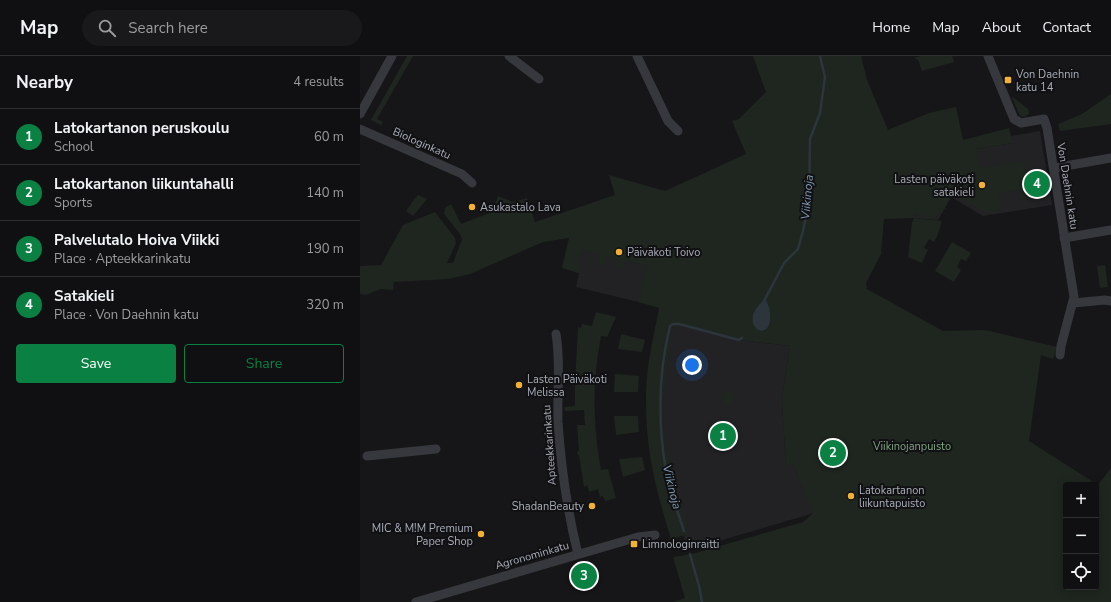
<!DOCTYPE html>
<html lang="en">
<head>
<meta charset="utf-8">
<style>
  :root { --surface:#101012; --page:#19191b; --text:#f1f3f6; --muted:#9c9d9f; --line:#303032; --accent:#0b8043 }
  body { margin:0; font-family:"Nunito Sans",sans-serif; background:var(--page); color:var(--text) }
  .controls { position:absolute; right:12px; bottom:12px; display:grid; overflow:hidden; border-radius:4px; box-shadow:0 2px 10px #0003 }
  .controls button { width:36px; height:36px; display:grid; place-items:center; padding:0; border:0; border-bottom:1px solid var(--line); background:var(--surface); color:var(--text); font:20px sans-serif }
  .you { position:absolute; left:332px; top:309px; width:14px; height:14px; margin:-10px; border:3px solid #fff; border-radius:50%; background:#1a73e8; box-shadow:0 0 0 6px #1a73e833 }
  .badge { display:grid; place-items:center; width:26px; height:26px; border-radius:50%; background:var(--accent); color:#fff; font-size:13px; font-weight:700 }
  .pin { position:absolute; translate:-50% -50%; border:2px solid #fff; box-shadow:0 1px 4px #0006 }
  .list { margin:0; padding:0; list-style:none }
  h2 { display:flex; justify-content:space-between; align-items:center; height:52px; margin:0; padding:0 16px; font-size:17px }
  h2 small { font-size:13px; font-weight:400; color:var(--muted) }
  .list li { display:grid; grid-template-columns:26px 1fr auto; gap:12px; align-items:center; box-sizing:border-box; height:56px; padding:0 16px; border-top:1px solid var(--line) }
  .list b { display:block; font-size:15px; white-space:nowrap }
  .list p { margin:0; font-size:13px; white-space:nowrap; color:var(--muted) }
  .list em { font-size:13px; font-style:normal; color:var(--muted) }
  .actions { display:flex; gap:8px; padding:12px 16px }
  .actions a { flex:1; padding:9px 0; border:1px solid var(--accent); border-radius:4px; text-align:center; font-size:14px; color:var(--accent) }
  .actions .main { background:var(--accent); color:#fff }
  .icon { flex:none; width:22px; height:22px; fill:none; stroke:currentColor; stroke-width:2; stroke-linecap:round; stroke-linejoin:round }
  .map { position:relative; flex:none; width:751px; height:546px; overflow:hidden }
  header { display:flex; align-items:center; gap:24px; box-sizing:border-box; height:56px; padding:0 20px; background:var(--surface); border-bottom:1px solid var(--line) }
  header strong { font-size:19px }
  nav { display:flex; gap:22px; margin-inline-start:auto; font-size:14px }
  .search { width:280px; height:36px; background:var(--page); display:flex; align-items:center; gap:10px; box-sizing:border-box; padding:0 14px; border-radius:22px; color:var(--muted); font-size:15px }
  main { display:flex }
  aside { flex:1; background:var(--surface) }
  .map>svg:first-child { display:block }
  .built { fill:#222225 }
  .green { fill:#1e261f; fill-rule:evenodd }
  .water { fill:#2c353c }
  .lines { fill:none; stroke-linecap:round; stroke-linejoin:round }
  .stream { stroke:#2c353c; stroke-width:2.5 }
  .minor { stroke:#37383d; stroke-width:9 }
  .poi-dot { fill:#f2b134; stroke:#111113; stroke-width:1.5 }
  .labels { text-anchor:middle; stroke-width:4; stroke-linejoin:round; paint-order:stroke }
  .poi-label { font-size:11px; fill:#a8adb8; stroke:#111113; text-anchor:start }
  .street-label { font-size:11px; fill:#a8adb8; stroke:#111113 }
  .park-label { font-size:11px; fill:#7fa381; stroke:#111113 }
  .water-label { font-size:12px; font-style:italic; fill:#7f9bb3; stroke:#111113 }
</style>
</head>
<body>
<header>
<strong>Map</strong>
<div class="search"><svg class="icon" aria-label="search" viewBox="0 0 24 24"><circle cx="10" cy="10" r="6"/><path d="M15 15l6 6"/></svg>Search here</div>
<nav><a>Home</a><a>Map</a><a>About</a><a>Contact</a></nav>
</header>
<main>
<aside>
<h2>Nearby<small>4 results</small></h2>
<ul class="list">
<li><span class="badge">1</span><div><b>Latokartanon peruskoulu</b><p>School</p></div><em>60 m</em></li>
<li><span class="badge">2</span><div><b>Latokartanon liikuntahalli</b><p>Sports</p></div><em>140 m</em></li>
<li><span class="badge">3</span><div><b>Palvelutalo Hoiva Viikki</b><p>Place · Apteekkarinkatu</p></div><em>190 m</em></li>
<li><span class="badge">4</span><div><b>Satakieli</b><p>Place · Von Daehnin katu</p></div><em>320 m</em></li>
</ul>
<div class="actions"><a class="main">Save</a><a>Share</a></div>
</aside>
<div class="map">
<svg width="751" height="546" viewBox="0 0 751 546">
  <rect width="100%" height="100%" fill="#161618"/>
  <g class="built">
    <path d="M 680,75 L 692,149 L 623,160 L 591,141 L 578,164 L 554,162 L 556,116 L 616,93 L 652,87 L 651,80 Z"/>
    <path d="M 292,166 L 299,251 L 216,231 L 219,217 L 202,212 L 210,181 Z"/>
    <path d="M 313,268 L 319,268 L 379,284 L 430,290 L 424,329 L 422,345 L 426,409 L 433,409 L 454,457 L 349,488 L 339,485 L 326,488 L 307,418 L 300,363 L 302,318 Z"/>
  </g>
  <g class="green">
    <path d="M 47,0 L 53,0 L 17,63 L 23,66 L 21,69 L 11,64 Z"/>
    <path d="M 393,0 L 501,0 L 507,24 L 528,74 L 569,57 L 596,51 L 603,84 L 649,72 L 653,87 L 616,93 L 619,112 L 664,105 L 670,143 L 661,144 L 659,134 L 639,137 L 641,151 L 638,153 L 624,156 L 604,144 L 591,141 L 582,157 L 580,155 L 576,162 L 554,158 L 554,162 L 582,165 L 578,178 L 574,186 L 569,183 L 564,192 L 568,194 L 562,207 L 548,201 L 552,167 L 554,162 L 524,163 L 521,198 L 506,227 L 507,233 L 583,275 L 625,274 L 697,291 L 693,303 L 681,299 L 669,385 L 738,429 L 751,412 L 751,546 L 313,546 L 325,542 L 313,501 L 332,498 L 443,466 L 453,457 L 433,409 L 426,410 L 422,345 L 424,329 L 430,290 L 379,284 L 319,268 L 313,268 C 309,299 303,331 303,362 C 303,398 319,443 329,478 L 311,483 C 296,434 286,397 286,345 C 286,337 286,329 287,321 C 289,297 295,275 299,252 L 278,246 L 287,210 L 266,204 L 263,214 L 256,212 L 258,203 L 247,200 L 244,210 L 238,208 L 240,199 L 220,194 L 217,209 L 221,210 L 219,217 L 202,212 L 209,182 L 183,186 L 110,218 L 88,223 L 34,226 L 33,234 L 20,233 L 6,239 L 0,238 L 0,210 L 21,209 L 43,169 L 75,156 L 95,182 L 96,187 L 87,207 L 93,207 L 102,183 L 100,178 L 84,158 L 85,152 L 91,148 L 101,168 L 132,156 L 138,140 L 153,146 L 167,142 L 175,166 L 255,139 L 249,119 L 305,135 L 386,98 L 372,65 L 379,63 L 406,36 ZM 706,429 L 736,429 L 736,531 L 706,531 Z"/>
    <path d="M 561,0 L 592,0 L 594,6 L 562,15 L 558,4 L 554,2 Z"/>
    <path d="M 751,38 L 751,68 L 700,75 L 698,68 L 722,58 Z"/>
    <path d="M 653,41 L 668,53 L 669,58 L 665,61 L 660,60 L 652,42 Z"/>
    <path d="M 58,139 L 67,143 L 53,160 L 46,155 L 56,141 Z"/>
    <path d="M 592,186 L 611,197 L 606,205 L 601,203 L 597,211 L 601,214 L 594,226 L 575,215 Z"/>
    <path d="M 745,209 L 748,231 L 740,232 L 737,210 Z"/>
    <path d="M 236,256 L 256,261 L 247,281 L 241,280 C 232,328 233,366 241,414 L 248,413 L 256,442 L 245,445 L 243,440 L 240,441 L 238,433 L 229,436 L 227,429 L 224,431 L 219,399 L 218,399 L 217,395 L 219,395 L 217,369 L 225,369 L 224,354 L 205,355 L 204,351 L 215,350 L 215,328 L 218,271 L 221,272 L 222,268 L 232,270 Z"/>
    <path d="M 261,278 L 285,284 L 282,296 L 258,293 Z"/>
    <path d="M 255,318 L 279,320 L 278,336 L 254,336 Z"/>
    <circle cx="368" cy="342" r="7"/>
    <path d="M 254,360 L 278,360 L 279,376 L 256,379 Z"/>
    <path d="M 282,401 L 285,414 L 263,421 L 259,403 Z"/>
  </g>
  <path class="water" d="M 405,243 C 409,249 410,253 410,261 C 411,289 374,269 405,243 Z"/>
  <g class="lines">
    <g class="stream">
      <path d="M 404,245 L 424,207 L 438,193 L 443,175 L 449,145 L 450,83 L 460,57 L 465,21 L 460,0"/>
      <path d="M 324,475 C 318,456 310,436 306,416 C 298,368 298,318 310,270 L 313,268 L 319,268 L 379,284 L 382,282"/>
      <path d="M 330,498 L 339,530 L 342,546"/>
    </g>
    <g class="minor">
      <path d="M 149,0 L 179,23"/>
      <path d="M 277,0 L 308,65 L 318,75"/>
      <path d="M 628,0 L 654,63 L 661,67 L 684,63 L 687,72 L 714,241 L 701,290 L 700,299"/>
      <path d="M 0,58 L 32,0"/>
      <path d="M 0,73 L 102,118 L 112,127"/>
      <path d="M 694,112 L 751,102"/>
      <path d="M 704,182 L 751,174"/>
      <path d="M 713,247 L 745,244 L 751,245"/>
      <path d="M 196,278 C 201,307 197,337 198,366 C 201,411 207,454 218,498"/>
      <path d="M 7,400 L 76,393"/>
      <path d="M 56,546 L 278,481 L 295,479"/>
    </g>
  </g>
  <g class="poi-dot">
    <rect x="644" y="20" width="8" height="8" rx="2"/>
    <circle cx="622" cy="129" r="4"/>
    <circle cx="112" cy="151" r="4"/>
    <circle cx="259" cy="196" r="4"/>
    <circle cx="159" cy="329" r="4"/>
    <circle cx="491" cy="440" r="4"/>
    <circle cx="232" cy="450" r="4"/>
    <circle cx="121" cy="478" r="4"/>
    <rect x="270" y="484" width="8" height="8" rx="2"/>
  </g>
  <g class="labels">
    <g class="poi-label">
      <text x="656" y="22">Von Daehnin<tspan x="656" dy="13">katu 14</tspan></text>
      <text x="614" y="127" text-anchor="end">Lasten päiväkoti<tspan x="614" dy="13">satakieli</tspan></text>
      <text x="120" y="155">Asukastalo Lava</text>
      <text x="267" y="200">Päiväkoti Toivo</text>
      <text x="167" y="327">Lasten Päiväkoti<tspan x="167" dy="13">Melissa</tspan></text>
      <text x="499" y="438">Latokartanon<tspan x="499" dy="13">liikuntapuisto</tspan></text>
      <text x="224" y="454" text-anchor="end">ShadanBeauty</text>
      <text x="113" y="476" text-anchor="end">MIC &amp; M!M Premium<tspan x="113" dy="13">Paper Shop</tspan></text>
      <text x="282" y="492">Limnologinraitti</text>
    </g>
    <g class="street-label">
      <text transform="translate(62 87) rotate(24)" y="4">Biologinkatu</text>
      <text transform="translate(708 130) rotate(81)" y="4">Von Daehnin katu</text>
      <text transform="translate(189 389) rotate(-94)" y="4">Apteekkarinkatu</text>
      <text transform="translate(172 499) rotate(-16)" y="4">Agronominkatu</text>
    </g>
    <g class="park-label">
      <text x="552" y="394">Viikinojanpuisto</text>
    </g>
    <g class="water-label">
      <text transform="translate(447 141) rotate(-85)" y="4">Viikinoja</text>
      <text transform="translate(312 431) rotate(76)" y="4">Viikinoja</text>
    </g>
  </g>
</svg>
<div class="controls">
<button>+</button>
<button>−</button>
<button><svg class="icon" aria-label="locate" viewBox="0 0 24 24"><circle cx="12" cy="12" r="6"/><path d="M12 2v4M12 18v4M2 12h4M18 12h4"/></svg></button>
</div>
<div class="you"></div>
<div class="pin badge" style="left:363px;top:380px">1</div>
<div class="pin badge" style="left:473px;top:397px">2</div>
<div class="pin badge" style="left:224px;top:520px">3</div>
<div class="pin badge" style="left:677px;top:128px">4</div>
</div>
</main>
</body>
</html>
